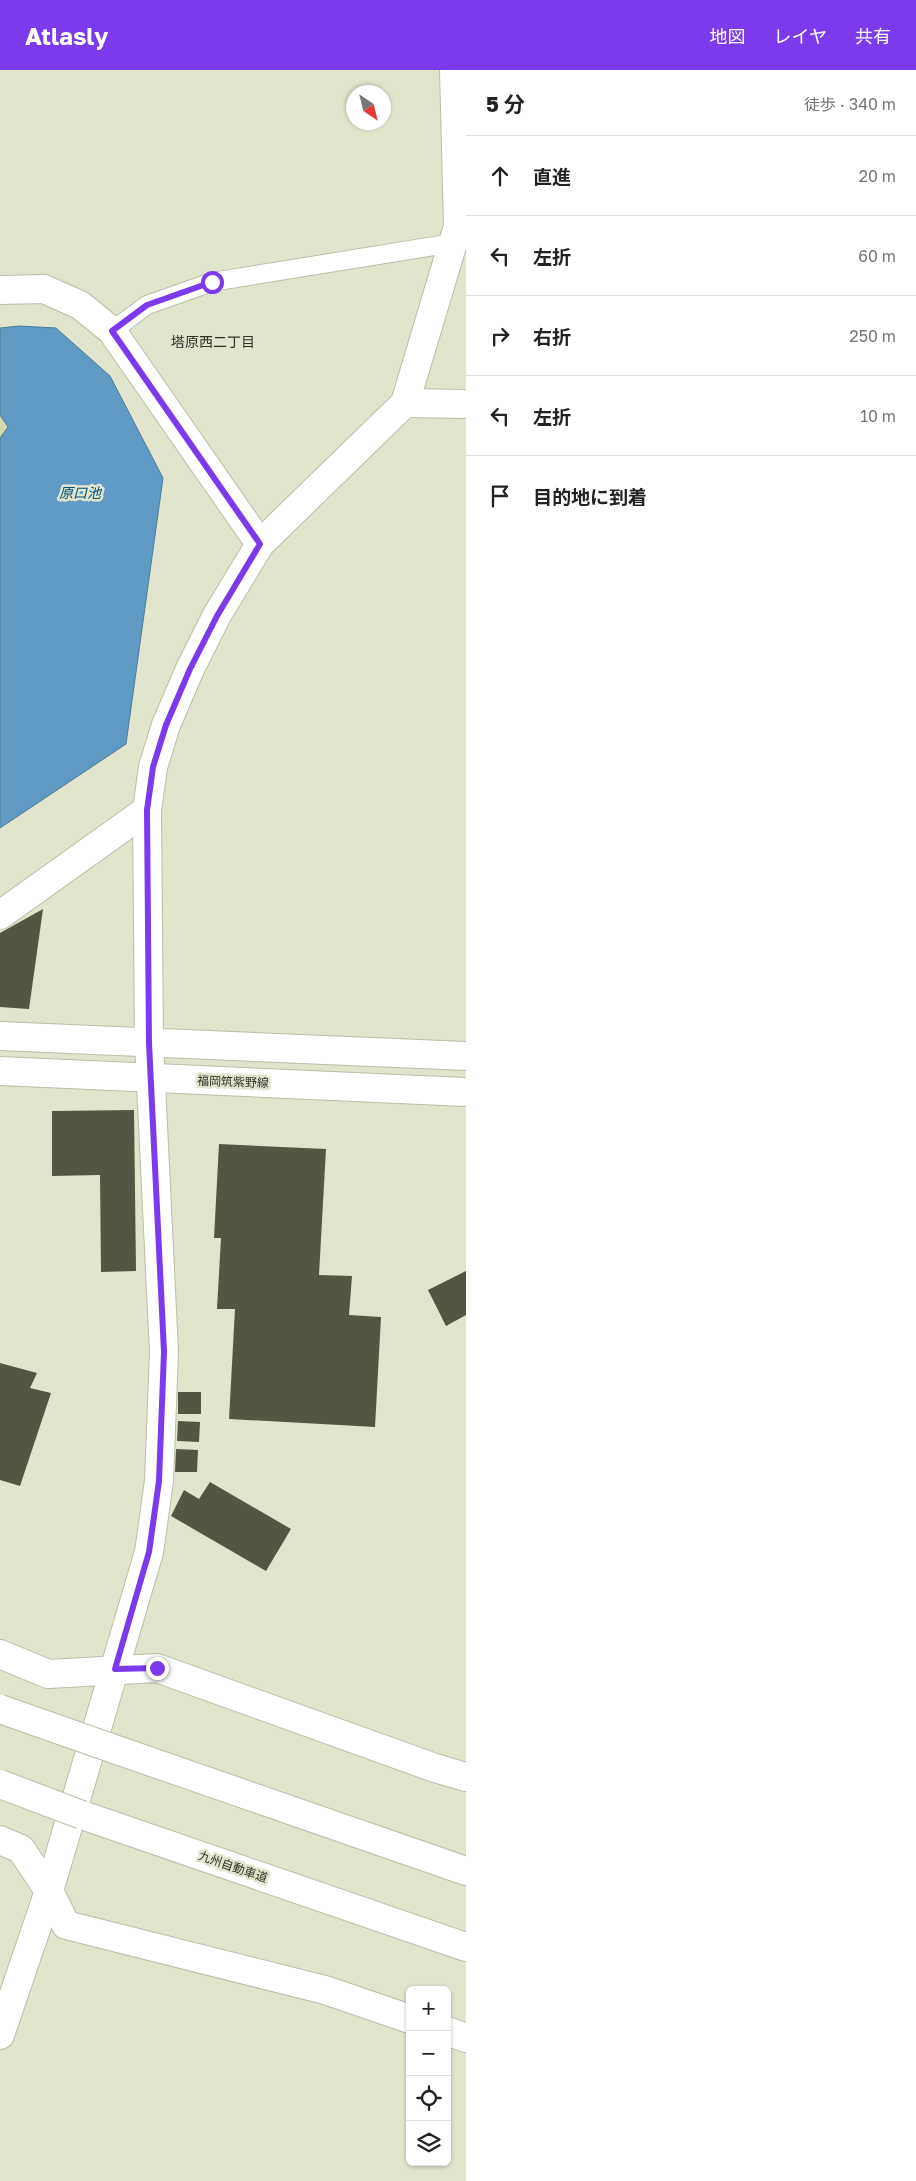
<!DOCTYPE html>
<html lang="ja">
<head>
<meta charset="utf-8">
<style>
  :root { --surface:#fff; --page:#f2f2f2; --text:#222; --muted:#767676; --line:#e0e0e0; --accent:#7c3aed }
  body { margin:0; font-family:"Golos Text","Noto Sans JP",sans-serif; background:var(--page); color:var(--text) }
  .controls { position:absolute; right:15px; bottom:15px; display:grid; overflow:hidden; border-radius:8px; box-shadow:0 1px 4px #0004 }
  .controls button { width:45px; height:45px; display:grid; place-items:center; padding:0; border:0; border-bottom:1px solid var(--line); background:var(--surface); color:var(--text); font:25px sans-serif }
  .compass { position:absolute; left:346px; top:15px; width:45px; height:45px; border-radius:50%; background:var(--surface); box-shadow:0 1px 4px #0004; rotate:145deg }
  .stop { position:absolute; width:15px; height:15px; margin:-11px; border:4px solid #7c3aed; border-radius:50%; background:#fff }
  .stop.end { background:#7c3aed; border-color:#fff; box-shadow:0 1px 5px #0008 }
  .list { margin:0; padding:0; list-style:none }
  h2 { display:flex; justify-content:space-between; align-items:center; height:65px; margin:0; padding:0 20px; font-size:21px }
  h2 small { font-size:16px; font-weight:400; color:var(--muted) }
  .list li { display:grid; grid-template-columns:32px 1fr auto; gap:15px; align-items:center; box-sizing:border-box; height:80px; padding:0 20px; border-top:1px solid var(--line) }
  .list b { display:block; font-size:19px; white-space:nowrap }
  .list em { font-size:16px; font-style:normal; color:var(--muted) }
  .icon { flex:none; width:28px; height:28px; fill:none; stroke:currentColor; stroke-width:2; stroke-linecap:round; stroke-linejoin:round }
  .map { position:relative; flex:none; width:466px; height:2111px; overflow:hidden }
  header { display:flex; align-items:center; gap:30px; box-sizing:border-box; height:70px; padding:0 25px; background:var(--accent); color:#fff }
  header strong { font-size:24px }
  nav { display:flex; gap:28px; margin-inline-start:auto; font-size:18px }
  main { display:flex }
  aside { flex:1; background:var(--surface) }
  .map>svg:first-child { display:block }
  .green { fill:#d2d9aa }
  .water { fill:#5e9ac3; stroke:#507a94 }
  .building { fill:#535642 }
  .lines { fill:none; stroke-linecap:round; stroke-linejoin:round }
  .service-casing { stroke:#babea7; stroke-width:20 }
  .minor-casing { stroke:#babea7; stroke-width:30 }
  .primary-casing { stroke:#babea7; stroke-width:30 }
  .motorway-casing { stroke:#babea7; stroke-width:30 }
  .service { stroke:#fff; stroke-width:18 }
  .minor { stroke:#fff; stroke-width:28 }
  .primary { stroke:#fff; stroke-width:28 }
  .motorway { stroke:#fff; stroke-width:28 }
  .motorway-bridge-casing { stroke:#babea7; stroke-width:30; stroke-linecap:butt }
  .motorway-bridge { stroke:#fff; stroke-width:28 }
  .route { stroke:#7c3aed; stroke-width:6 }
  .labels { text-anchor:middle; stroke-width:5; stroke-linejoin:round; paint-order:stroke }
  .street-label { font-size:12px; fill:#2e3027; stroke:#e1e5ce }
  .neighbourhood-label { font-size:14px; fill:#2e3027; stroke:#e1e5ce }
  .water-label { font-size:14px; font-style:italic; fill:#005078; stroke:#e1e5ce }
</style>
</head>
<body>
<header>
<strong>Atlasly</strong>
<nav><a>地図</a><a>レイヤ</a><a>共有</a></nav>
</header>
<main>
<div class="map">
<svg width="466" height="2111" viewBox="0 0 466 2111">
  <rect width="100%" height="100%" fill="#e1e5ce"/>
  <path class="green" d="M 0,345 L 8,357 L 0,368 Z"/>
  <path class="water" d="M 19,256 L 56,258 L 110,306 L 163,408 L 126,674 L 0,758 L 0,368 L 8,357 L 0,345 L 0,258 Z"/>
  <g class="building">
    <path d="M 43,839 L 29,939 L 0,937 L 0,863 Z"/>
    <path d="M 134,1040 L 136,1201 L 101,1202 L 100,1105 L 52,1106 L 52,1041 Z"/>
    <path d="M 219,1074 L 326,1079 L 319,1205 L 352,1206 L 349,1245 L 381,1247 L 375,1357 L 229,1349 L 235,1239 L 217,1239 L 221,1168 L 214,1168 Z"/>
    <path d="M 466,1201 L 466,1245 L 446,1256 L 428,1220 Z"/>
    <path d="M 0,1293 L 37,1303 L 30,1318 L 51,1323 L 20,1416 L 0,1410 Z"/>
    <rect x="178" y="1322" width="23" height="22"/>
    <path d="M 178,1351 L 200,1352 L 199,1372 L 177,1371 Z"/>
    <path d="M 176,1379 L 198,1380 L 197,1402 L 175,1402 Z"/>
    <path d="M 210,1412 L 291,1459 L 266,1501 L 171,1446 L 184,1420 L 199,1429 Z"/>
  </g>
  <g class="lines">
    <g class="service-casing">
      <path id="service" d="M 112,261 L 147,235 L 212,212 L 453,173"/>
    </g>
    <g class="minor-casing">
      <g id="minor">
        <path d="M 0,220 L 44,219 L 80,235 L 112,261 L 260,474"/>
        <path d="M 405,333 L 466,334"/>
        <path d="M 0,845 L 147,740"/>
        <path d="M 0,1584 L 48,1604 L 157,1598 L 435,1698 L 466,1707"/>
        <path d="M 0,1770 L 21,1779 L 49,1821 L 66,1855 L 325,1920 L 410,1949"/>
        <path d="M 447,1961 L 466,1968"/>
        <path d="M 0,1965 L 49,1821 L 149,1482 L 159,1411 L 164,1282 L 149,973 L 147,740 L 153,697 L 166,655 L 190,599 L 217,545 L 260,474 L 405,333 L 458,156 L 454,0"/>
      </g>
    </g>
    <g class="primary-casing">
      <g id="primary">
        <path d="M 0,966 L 466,986"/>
        <path d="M 0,1001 L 466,1022"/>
      </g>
    </g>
    <g class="motorway-casing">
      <g id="motorway">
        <path d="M 114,1679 L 466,1801"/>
        <path d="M 82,1745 L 466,1877"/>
      </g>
    </g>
    <use href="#service" class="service"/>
    <use href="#minor" class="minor"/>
    <use href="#primary" class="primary"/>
    <use href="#motorway" class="motorway"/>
    <g class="motorway-bridge-casing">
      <g id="motorway-bridge">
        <path d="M 0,1639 L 114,1679"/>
        <path d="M 0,1714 L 82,1745"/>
      </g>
    </g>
    <use href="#motorway-bridge" class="motorway-bridge"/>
  </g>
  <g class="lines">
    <path class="route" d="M 157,1598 L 115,1599 L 149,1482 L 159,1411 L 164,1282 L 149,973 L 147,740 L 153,697 L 166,655 L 190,599 L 217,546 L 260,474 L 112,261 L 147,235 L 212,212"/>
  </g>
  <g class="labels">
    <g class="street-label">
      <text transform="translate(233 1012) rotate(2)" y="4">福岡筑紫野線</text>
      <text transform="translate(233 1797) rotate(19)" y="4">九州自動車道</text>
    </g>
    <g class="neighbourhood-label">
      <text x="213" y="277">塔原西二丁目</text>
    </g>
    <g class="water-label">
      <text x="80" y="428">原口池</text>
    </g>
  </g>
</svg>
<div class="controls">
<button>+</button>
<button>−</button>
<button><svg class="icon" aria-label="locate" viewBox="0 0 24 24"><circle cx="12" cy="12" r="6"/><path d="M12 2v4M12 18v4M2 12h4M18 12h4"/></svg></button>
<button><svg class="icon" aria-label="layers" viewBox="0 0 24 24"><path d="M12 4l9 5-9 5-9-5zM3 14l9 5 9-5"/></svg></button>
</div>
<svg class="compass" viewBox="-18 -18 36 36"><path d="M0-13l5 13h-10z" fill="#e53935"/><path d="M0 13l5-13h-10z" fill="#767676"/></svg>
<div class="stop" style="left:212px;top:212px"></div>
<div class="stop end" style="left:157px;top:1598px"></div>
</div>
<aside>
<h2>5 分<small>徒歩 · 340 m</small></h2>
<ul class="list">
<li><svg class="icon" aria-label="ahead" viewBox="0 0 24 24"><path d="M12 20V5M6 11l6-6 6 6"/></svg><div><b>直進</b></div><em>20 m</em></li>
<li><svg class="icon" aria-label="left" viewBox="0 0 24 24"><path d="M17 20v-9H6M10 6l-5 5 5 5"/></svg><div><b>左折</b></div><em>60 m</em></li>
<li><svg class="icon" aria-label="right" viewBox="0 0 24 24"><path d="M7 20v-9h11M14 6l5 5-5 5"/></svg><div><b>右折</b></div><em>250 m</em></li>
<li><svg class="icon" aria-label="left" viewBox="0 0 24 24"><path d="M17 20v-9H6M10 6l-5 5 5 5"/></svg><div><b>左折</b></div><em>10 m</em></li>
<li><svg class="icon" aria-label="arrive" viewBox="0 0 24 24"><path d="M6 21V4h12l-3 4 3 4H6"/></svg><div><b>目的地に到着</b></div></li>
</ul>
</aside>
</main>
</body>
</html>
